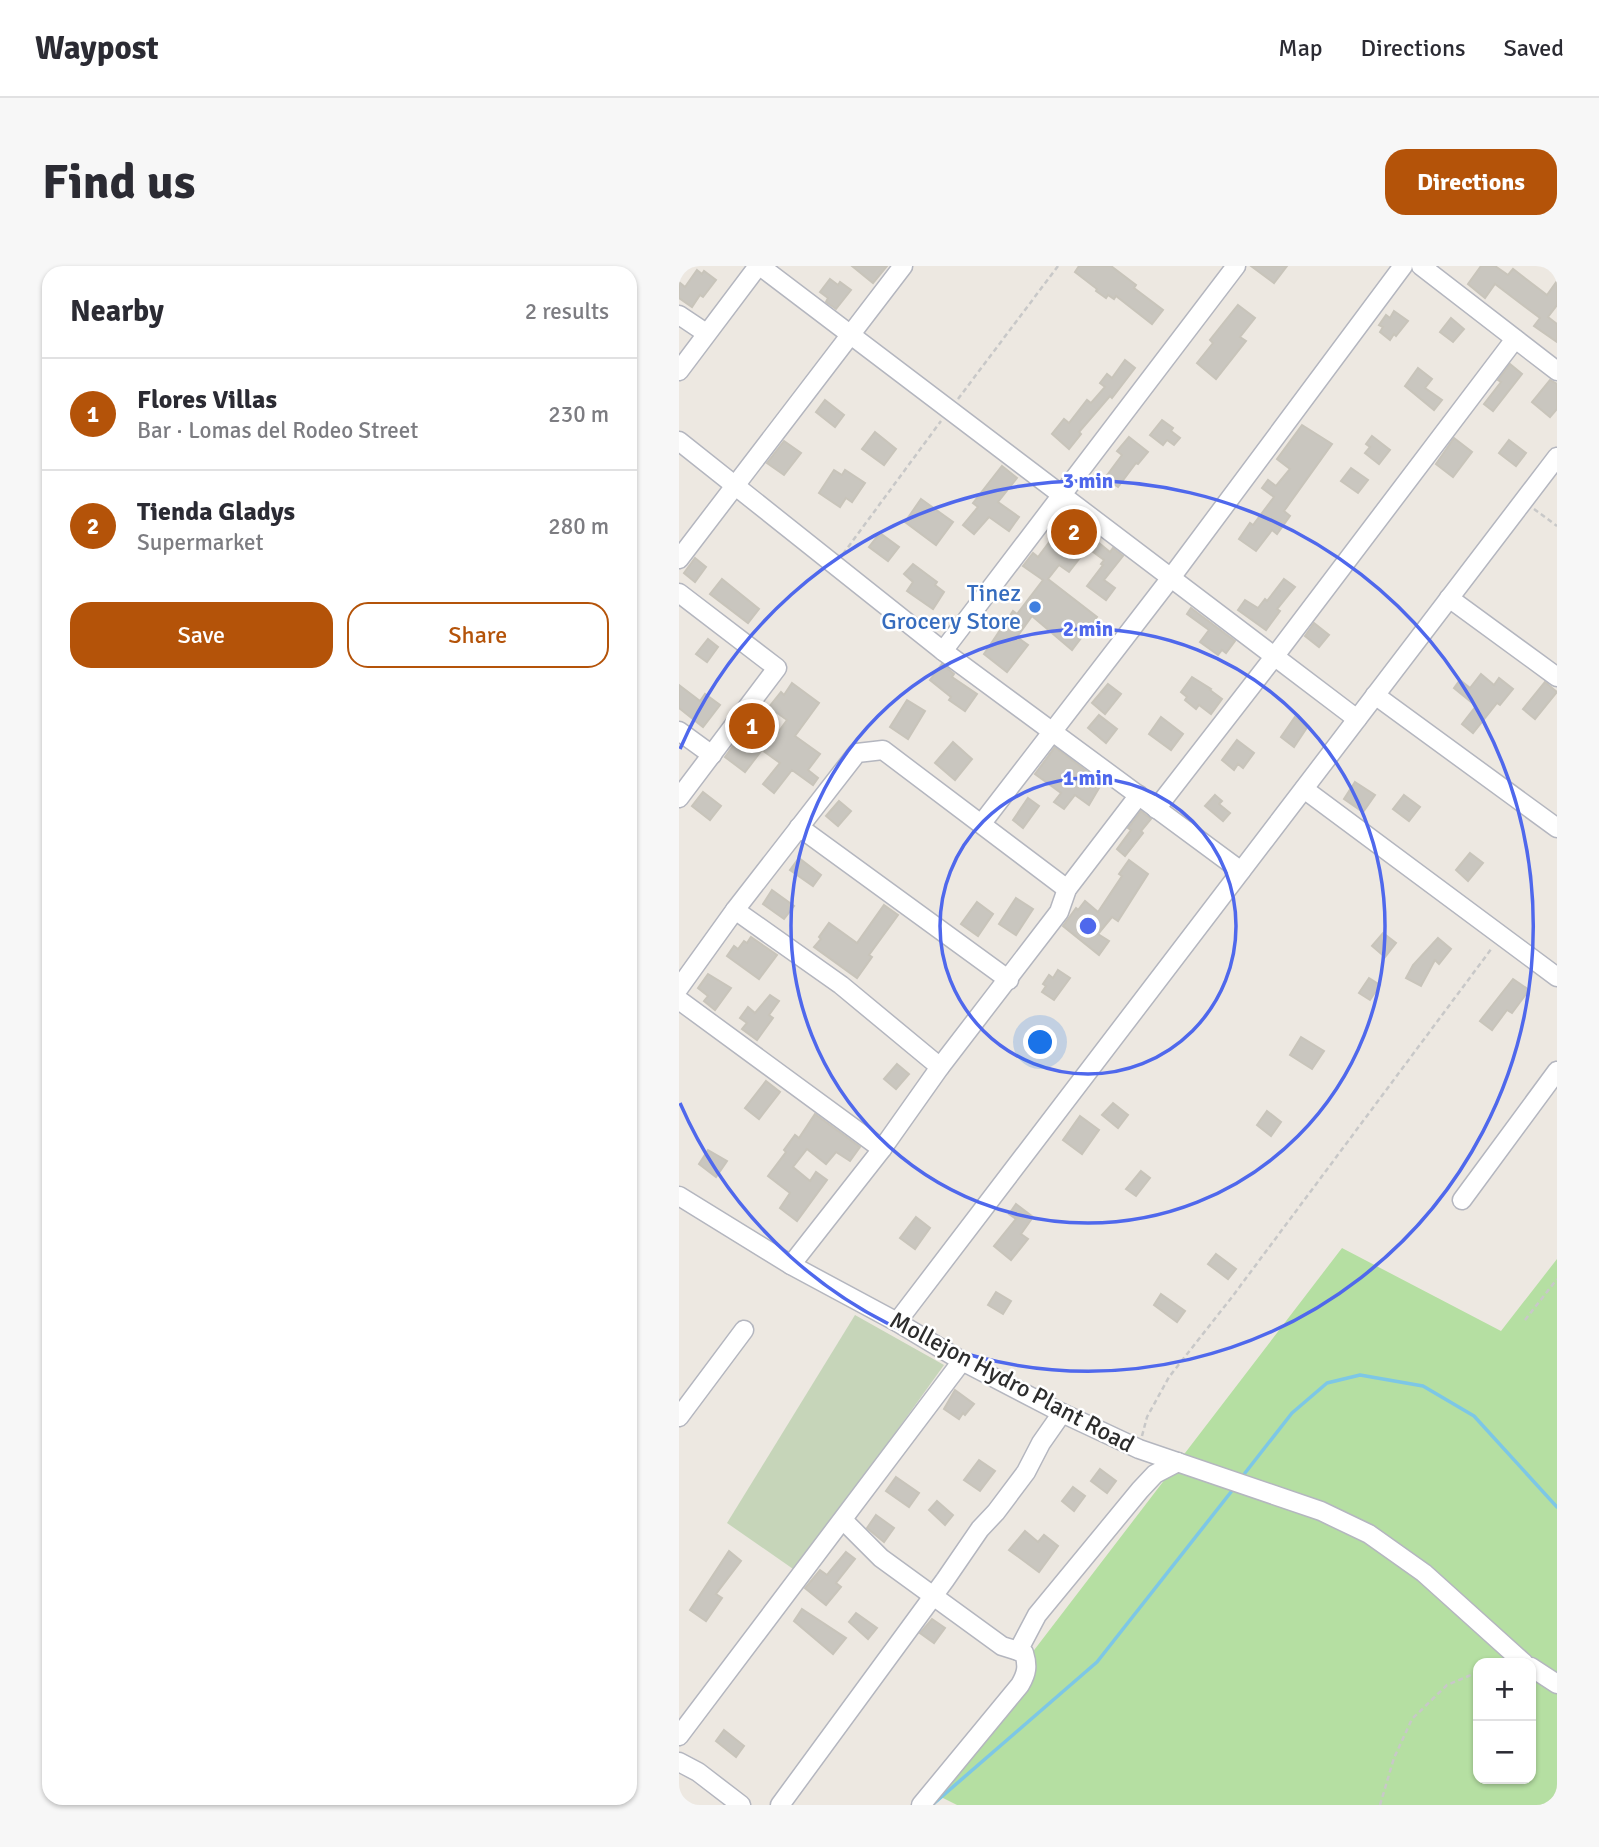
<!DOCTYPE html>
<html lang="en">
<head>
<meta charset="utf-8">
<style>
  :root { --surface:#fff; --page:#f7f7f7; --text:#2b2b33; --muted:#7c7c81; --line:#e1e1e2; --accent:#b45309 }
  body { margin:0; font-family:Signika,sans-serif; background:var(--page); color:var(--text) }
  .controls { position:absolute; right:21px; bottom:21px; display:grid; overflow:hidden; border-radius:14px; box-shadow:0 2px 5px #0004 }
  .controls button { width:63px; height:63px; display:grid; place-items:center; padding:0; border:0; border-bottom:2px solid var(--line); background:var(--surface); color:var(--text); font:35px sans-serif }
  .you { position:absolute; left:362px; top:777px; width:24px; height:24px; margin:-18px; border:5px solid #fff; border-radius:50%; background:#1a73e8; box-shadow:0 0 0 10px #1a73e833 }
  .badge { display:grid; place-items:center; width:46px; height:46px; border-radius:50%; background:var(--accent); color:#fff; font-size:23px; font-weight:700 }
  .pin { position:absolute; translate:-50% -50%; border:4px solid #fff; box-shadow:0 2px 7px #0006 }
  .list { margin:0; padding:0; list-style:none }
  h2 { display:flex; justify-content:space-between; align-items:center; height:91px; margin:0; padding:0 28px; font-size:30px }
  h2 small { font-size:23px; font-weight:400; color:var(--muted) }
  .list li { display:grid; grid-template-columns:46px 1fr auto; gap:21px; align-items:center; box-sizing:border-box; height:112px; padding:0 28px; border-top:2px solid var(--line) }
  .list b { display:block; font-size:26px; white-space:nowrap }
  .list p { margin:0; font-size:23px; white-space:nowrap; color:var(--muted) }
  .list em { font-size:23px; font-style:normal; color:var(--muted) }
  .actions { display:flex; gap:14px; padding:21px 28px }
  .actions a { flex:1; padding:16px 0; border:2px solid var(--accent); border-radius:21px; text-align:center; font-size:24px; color:var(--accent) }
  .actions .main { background:var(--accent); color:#fff }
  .map { position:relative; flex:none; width:878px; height:1539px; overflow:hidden; border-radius:21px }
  header { display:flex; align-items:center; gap:42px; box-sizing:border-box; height:98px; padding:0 35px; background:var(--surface); border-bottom:2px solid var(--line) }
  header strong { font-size:33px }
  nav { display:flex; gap:38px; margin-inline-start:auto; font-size:24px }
  .intro { display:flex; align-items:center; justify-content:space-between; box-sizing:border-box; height:168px; padding:0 42px }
  h1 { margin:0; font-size:49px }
  .button { padding:18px 32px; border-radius:21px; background:var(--accent); color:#fff; font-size:24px; font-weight:700 }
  main { display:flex; gap:42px; padding:0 42px }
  aside { flex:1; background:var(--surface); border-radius:21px; box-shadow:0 2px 5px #0004 }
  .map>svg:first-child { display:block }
  .green { fill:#b5dfa2; fill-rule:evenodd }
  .cemetery { fill:#c6d5b9 }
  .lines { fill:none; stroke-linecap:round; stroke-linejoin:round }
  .stream { stroke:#7dc7e6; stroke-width:3.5 }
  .building { fill:#c9c6bf; stroke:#c8c4ba; stroke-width:2 }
  .minor-casing { stroke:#b4b6bf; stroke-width:21 }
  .path { stroke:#c8c8c8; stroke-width:2.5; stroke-dasharray:5 3.5; stroke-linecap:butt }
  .minor { stroke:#fff; stroke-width:18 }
  .ring { fill:none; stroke:#4f68ec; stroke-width:3.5 }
  .shop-dot { fill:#3f7fe0; stroke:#fff; stroke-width:2.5 }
  .labels { text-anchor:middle; stroke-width:5; stroke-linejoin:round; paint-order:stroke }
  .shop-label { font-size:24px; fill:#366cbe; stroke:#fff; text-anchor:end }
  .street-label { font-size:24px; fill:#2d2d2d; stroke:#fff }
  .centre { fill:#4f68ec; stroke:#fff; stroke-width:3.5 }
  .ring-label { font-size:21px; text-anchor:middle; font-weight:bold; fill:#4f68ec; stroke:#fff; stroke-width:5; stroke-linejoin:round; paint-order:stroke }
</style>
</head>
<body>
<header>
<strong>Waypost</strong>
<nav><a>Map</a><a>Directions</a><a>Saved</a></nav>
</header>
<div class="intro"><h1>Find us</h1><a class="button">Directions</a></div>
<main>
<aside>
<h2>Nearby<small>2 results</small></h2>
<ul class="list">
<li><span class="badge">1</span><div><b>Flores Villas</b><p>Bar · Lomas del Rodeo Street</p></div><em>230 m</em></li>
<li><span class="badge">2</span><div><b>Tienda Gladys</b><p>Supermarket</p></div><em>280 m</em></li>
</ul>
<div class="actions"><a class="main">Save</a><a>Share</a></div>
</aside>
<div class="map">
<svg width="878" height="1539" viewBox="0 0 878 1539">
  <rect width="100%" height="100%" fill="#ede8e1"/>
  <path class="green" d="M 663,982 L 822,1065 L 878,993 L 878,1539 L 278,1539 L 248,1524 ZM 799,1397 L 852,1397 L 852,1513 L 799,1513 Z"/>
  <path class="cemetery" d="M 176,1049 L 265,1099 L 117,1305 L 48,1257 Z"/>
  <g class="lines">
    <g class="stream">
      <path d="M 566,1207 L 613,1147 L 648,1117 L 681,1109 L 744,1120 L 795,1150 L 878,1241"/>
      <path d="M 253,1539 L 418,1396 L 552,1226"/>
    </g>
  </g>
  <g class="building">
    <path d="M 173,0 L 208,0 L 194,17 Z"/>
    <path d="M 400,0 L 432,0 L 457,19 L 455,22 L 484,44 L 473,58 L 437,30 L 435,33 L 429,29 L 427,32 L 417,25 L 418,23 L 396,6 Z"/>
    <path d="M 572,0 L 608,0 L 595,17 Z"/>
    <path d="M 802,0 L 816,0 L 829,9 L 834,3 L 868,29 L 878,15 L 878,39 L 869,51 L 878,58 L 878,76 L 855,60 L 861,52 L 816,18 L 806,32 L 789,18 Z"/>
    <path d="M 18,4 L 23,8 L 25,5 L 37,14 L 24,31 L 21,29 L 13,41 L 0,32 L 0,16 L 6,21 Z"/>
    <path d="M 151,13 L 159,19 L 161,16 L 172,24 L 157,43 L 147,36 L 149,32 L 141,26 Z"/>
    <path d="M 559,39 L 576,52 L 561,71 L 567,75 L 537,113 L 518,97 L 534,77 L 531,74 Z"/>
    <path d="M 715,45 L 729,55 L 717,70 L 715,68 L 711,74 L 701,66 L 704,61 L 700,59 L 707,49 L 711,52 Z"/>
    <path d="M 772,52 L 785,63 L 774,76 L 761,66 Z"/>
    <path d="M 446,94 L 456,102 L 433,132 L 431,130 L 400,166 L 402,168 L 390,183 L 373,168 L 385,153 L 390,157 L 408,134 L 412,137 L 426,121 L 421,117 L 428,108 L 433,112 Z"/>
    <path d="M 831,98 L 843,108 L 814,145 L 805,138 L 822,116 L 819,114 Z"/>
    <path d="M 739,102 L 753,113 L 746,122 L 763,134 L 755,144 L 726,120 Z"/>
    <path d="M 871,114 L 878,118 L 878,143 L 871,151 L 853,136 Z"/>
    <path d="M 146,134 L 165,149 L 156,161 L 137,146 Z"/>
    <path d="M 483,154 L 494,162 L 492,165 L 501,172 L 495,179 L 488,174 L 484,179 L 471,169 Z"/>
    <path d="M 623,159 L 653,178 L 605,245 L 611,250 L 598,268 L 593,264 L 577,285 L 560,273 L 571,257 L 574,259 L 595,231 L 583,222 L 589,214 L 597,220 L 611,203 L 598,193 Z"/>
    <path d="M 196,166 L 217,183 L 205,199 L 183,183 Z"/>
    <path d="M 693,170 L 711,184 L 700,198 L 686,187 L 691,181 L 687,178 Z"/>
    <path d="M 450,171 L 469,186 L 459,198 L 457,197 L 439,221 L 426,212 L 443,189 L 438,185 Z"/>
    <path d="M 775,172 L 793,186 L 774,211 L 757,198 Z"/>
    <path d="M 830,174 L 847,187 L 837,200 L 820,187 Z"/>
    <path d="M 105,175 L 122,187 L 105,209 L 88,197 Z"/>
    <path d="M 323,200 L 338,212 L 319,236 L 340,251 L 330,265 L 310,251 L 295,268 L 284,259 L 299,241 L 294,237 Z"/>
    <path d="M 672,202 L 689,214 L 679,227 L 662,215 Z"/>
    <path d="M 155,204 L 163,209 L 166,204 L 186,217 L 173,236 L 167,232 L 161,241 L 140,227 Z"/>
    <path d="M 242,233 L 274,256 L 257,279 L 226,256 Z"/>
    <path d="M 394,252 L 408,262 L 404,267 L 414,275 L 390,306 L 380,299 L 369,313 L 418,351 L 393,384 L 353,350 L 338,371 L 349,379 L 328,406 L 305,388 L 334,345 L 338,348 L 364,314 L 344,300 L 354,287 L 359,291 L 374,271 L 377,273 Z"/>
    <path d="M 201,267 L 220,281 L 209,295 L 190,281 Z"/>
    <path d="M 420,277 L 431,286 L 434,282 L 444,290 L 425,314 L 436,322 L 427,334 L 408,320 L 424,299 L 422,298 L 425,294 L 413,285 Z"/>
    <path d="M 16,292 L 27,301 L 16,316 L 5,307 Z"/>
    <path d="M 234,298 L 258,316 L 256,319 L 265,326 L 254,343 L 228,325 L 234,316 L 225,308 Z"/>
    <path d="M 43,313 L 80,343 L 69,357 L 31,328 Z"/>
    <path d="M 605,313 L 616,321 L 598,343 L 601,345 L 587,364 L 559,344 L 566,334 L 579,342 L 586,333 L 588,335 Z"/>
    <path d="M 512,342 L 556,375 L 547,387 L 543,384 L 539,389 L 521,376 L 530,364 L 508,348 Z"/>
    <path d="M 635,357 L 650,369 L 640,381 L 626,370 Z"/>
    <path d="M 29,373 L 39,381 L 28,396 L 17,388 Z"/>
    <path d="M 263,398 L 275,408 L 273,411 L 298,428 L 286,445 L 270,434 L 272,431 L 251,414 Z"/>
    <path d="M 802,408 L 815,419 L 820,412 L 834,423 L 821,439 L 818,437 L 794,467 L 783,458 L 797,440 L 775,422 L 781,414 L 791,422 Z"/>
    <path d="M 513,411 L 532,423 L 531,424 L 543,433 L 532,448 L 520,439 L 517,443 L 506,434 L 508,431 L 502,426 Z"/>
    <path d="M 866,416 L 878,426 L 856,453 L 844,443 Z"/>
    <path d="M 113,417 L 140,437 L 116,470 L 141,488 L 129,504 L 139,512 L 134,519 L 113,504 L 95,527 L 84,518 L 101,497 L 83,484 L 66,506 L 46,491 L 72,455 L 95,472 L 108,454 L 90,441 L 102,426 L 105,429 Z"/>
    <path d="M 429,418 L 442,428 L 426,448 L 413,437 Z"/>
    <path d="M 0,419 L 21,435 L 26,428 L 41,439 L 24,461 L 0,442 Z"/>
    <path d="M 228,434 L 246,445 L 229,473 L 211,461 Z"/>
    <path d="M 420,449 L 438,463 L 427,477 L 409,462 Z"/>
    <path d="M 482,451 L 504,468 L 492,484 L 470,468 Z"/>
    <path d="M 616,451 L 629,460 L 615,481 L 602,471 Z"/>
    <path d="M 558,474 L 575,487 L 564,502 L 559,498 L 555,504 L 543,494 Z"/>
    <path d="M 274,476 L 293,493 L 276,514 L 256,497 Z"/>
    <path d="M 376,481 L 423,517 L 410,539 L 396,529 L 385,543 L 375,536 L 382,527 L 356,508 Z"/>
    <path d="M 676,516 L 696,529 L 684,546 L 665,533 Z"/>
    <path d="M 24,526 L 42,540 L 31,554 L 13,540 Z"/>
    <path d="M 536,529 L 543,535 L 540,538 L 551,547 L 544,555 L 526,540 Z"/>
    <path d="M 725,529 L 741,541 L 730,555 L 714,543 Z"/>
    <path d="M 349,532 L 360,540 L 344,562 L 334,554 Z"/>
    <path d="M 160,535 L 172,545 L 159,560 L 147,550 Z"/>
    <path d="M 462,545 L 472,553 L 462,565 L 464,567 L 446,590 L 438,583 L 452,564 L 449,562 Z"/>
    <path d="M 791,587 L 804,597 L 789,615 L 777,604 Z"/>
    <path d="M 120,592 L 142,609 L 134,620 L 111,604 Z"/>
    <path d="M 450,594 L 469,608 L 439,655 L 433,651 L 419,668 L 430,675 L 420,689 L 384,660 L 397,642 L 399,644 L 406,635 L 419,646 L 443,610 L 440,608 Z"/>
    <path d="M 93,624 L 115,640 L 105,653 L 84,638 Z"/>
    <path d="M 337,632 L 354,643 L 337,669 L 320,658 Z"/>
    <path d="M 298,636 L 314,648 L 299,670 L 282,658 Z"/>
    <path d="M 205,639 L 219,649 L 190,689 L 193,691 L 178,712 L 135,681 L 142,673 L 140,671 L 150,657 L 178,677 Z"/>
    <path d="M 704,667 L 717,677 L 706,691 L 693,680 Z"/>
    <path d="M 72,671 L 98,689 L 80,713 L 48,690 L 55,680 L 59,683 L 65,675 L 68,677 Z"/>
    <path d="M 759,672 L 772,683 L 760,698 L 756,694 L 742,720 L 727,712 L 734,699 Z"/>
    <path d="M 379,704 L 391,712 L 375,734 L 363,726 L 367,720 L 364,718 L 370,709 L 374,712 Z"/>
    <path d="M 29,708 L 52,722 L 36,744 L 25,735 L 29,730 L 19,722 Z"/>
    <path d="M 690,712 L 701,719 L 691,734 L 680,727 Z"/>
    <path d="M 834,713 L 850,724 L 833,747 L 828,744 L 813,764 L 801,755 Z"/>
    <path d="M 91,729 L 100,735 L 90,749 L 94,752 L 78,774 L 63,763 L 68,757 L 61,752 L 69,741 L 76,747 Z"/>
    <path d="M 622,771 L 645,785 L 633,803 L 611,789 Z"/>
    <path d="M 218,798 L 230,808 L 217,823 L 205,813 Z"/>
    <path d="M 87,815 L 101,826 L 80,853 L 66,842 Z"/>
    <path d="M 434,837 L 449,849 L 439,862 L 423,849 Z"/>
    <path d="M 588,845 L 602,856 L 592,870 L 578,859 Z"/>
    <path d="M 136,848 L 181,881 L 171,895 L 157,886 L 147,898 L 128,883 L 114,901 L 131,915 L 137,906 L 148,914 L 118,955 L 101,942 L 111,927 L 89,910 L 107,886 L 105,884 L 116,869 L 120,872 Z"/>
    <path d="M 401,850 L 420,864 L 403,888 L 384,874 Z"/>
    <path d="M 29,884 L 48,895 L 37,911 L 20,898 Z"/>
    <path d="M 462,905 L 471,912 L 457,930 L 447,923 Z"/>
    <path d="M 337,938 L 354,951 L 342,968 L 349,973 L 332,994 L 315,980 L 337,953 L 330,948 Z"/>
    <path d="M 237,951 L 251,962 L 236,983 L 221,972 Z"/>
    <path d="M 537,988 L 557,1003 L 549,1013 L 529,998 Z"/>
    <path d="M 317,1026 L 332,1035 L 324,1048 L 309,1039 Z"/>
    <path d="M 482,1028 L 506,1045 L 498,1056 L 475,1039 Z"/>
    <path d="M 276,1124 L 295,1138 L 286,1149 L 284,1147 L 280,1153 L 265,1143 Z"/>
    <path d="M 300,1194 L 316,1205 L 301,1225 L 285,1214 Z"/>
    <path d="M 421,1203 L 437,1215 L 428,1227 L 412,1215 Z"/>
    <path d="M 217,1211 L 240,1227 L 230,1241 L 207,1225 Z"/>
    <path d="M 394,1221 L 406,1230 L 395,1245 L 383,1235 Z"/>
    <path d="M 258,1235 L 274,1249 L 266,1259 L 250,1244 Z"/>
    <path d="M 197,1249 L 215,1262 L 205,1276 L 188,1262 Z"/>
    <path d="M 346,1265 L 359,1276 L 365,1269 L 379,1280 L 360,1306 L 330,1284 Z"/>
    <path d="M 50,1285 L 62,1295 L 37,1328 L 43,1332 L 27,1355 L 11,1344 Z"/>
    <path d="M 167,1286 L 176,1293 L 157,1317 L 162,1321 L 147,1339 L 126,1322 L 141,1304 L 148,1309 Z"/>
    <path d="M 123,1343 L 167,1372 L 154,1388 L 115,1355 Z"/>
    <path d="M 177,1347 L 198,1362 L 189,1373 L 170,1356 Z"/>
    <path d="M 253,1353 L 266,1362 L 255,1377 L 241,1367 Z"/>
    <path d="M 45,1464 L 65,1480 L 57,1491 L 37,1475 Z"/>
  </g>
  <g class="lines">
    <g class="minor-casing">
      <g id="minor">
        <path d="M 81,0 L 678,453"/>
        <path d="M 742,0 L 878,105"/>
        <path d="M 0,49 L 27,67"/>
        <path d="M 0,105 L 79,0"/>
        <path d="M 0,175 L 264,385 L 562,605"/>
        <path d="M 0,293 L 224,0"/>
        <path d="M 0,327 L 98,402 L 0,532"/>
        <path d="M 770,332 L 878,411"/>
        <path d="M 264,385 L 557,0"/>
        <path d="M 696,429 L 878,562"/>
        <path d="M 0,465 L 33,489"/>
        <path d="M 625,523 L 878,711"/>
        <path d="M 477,543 L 595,391 L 836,73"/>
        <path d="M 303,557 L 491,313 L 724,0"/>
        <path d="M 120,561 L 330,714"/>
        <path d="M 56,644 L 162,719 L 261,801"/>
        <path d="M 0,722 L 56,644 L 178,487 L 204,484 L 388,623"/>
        <path d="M 0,734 L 203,883"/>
        <path d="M 0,930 L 112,999 L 218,1056 L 283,1095 L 383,1147 L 460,1183 L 642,1245 L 690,1268 L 745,1307 L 845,1397"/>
        <path d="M 783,934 L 878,805"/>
        <path d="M 112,999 L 203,883 L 261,801 L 380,646 L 388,623 L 460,529"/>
        <path d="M 218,1056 L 878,191"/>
        <path d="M 0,1151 L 65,1064"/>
        <path d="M 164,1254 L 202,1292 L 323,1380 L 339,1385"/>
        <path d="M 852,1401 L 878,1418"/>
        <path d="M 0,1470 L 283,1095"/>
        <path d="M 0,1496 L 19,1506 L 62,1539"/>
        <path d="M 101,1539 L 266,1314 L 301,1263 L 317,1246 L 347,1206 L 362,1177 L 383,1147"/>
        <path d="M 242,1539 L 341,1419 C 348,1407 349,1400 345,1387 L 339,1385 L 358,1349 L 461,1224 L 476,1208 L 499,1196"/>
      </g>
    </g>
    <g class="path">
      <path d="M 279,133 L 379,0"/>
      <path d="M 855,243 L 878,260"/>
      <path d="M 164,288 L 262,155"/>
      <path d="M 846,1054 L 878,1013"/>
      <path d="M 463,1170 L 468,1151 L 490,1111 L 553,1031 L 813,682"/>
      <path d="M 701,1539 L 715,1492 L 733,1453 L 768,1419 L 799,1406"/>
    </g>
    <use href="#minor" class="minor"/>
  </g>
  <g class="ring">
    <circle cx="409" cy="660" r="148"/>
    <circle cx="409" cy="660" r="297"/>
    <path d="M1 483A445 445 0 1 1 1 837"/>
  </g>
  <circle class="shop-dot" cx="356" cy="341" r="7"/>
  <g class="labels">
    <g class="shop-label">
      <text x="342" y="335">Tinez<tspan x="342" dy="28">Grocery Store</tspan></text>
    </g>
    <g class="street-label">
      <text transform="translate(333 1116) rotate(28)" y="8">Mollejon Hydro Plant Road</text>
    </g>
  </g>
  <circle cx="409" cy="660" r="10" class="centre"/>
  <g class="ring-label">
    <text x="409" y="222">3 min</text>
    <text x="409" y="370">2 min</text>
    <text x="409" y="519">1 min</text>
  </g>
</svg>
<div class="controls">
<button>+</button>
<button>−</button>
</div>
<div class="you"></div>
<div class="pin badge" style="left:73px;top:460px">1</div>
<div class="pin badge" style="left:395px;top:266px">2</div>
</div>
</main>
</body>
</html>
